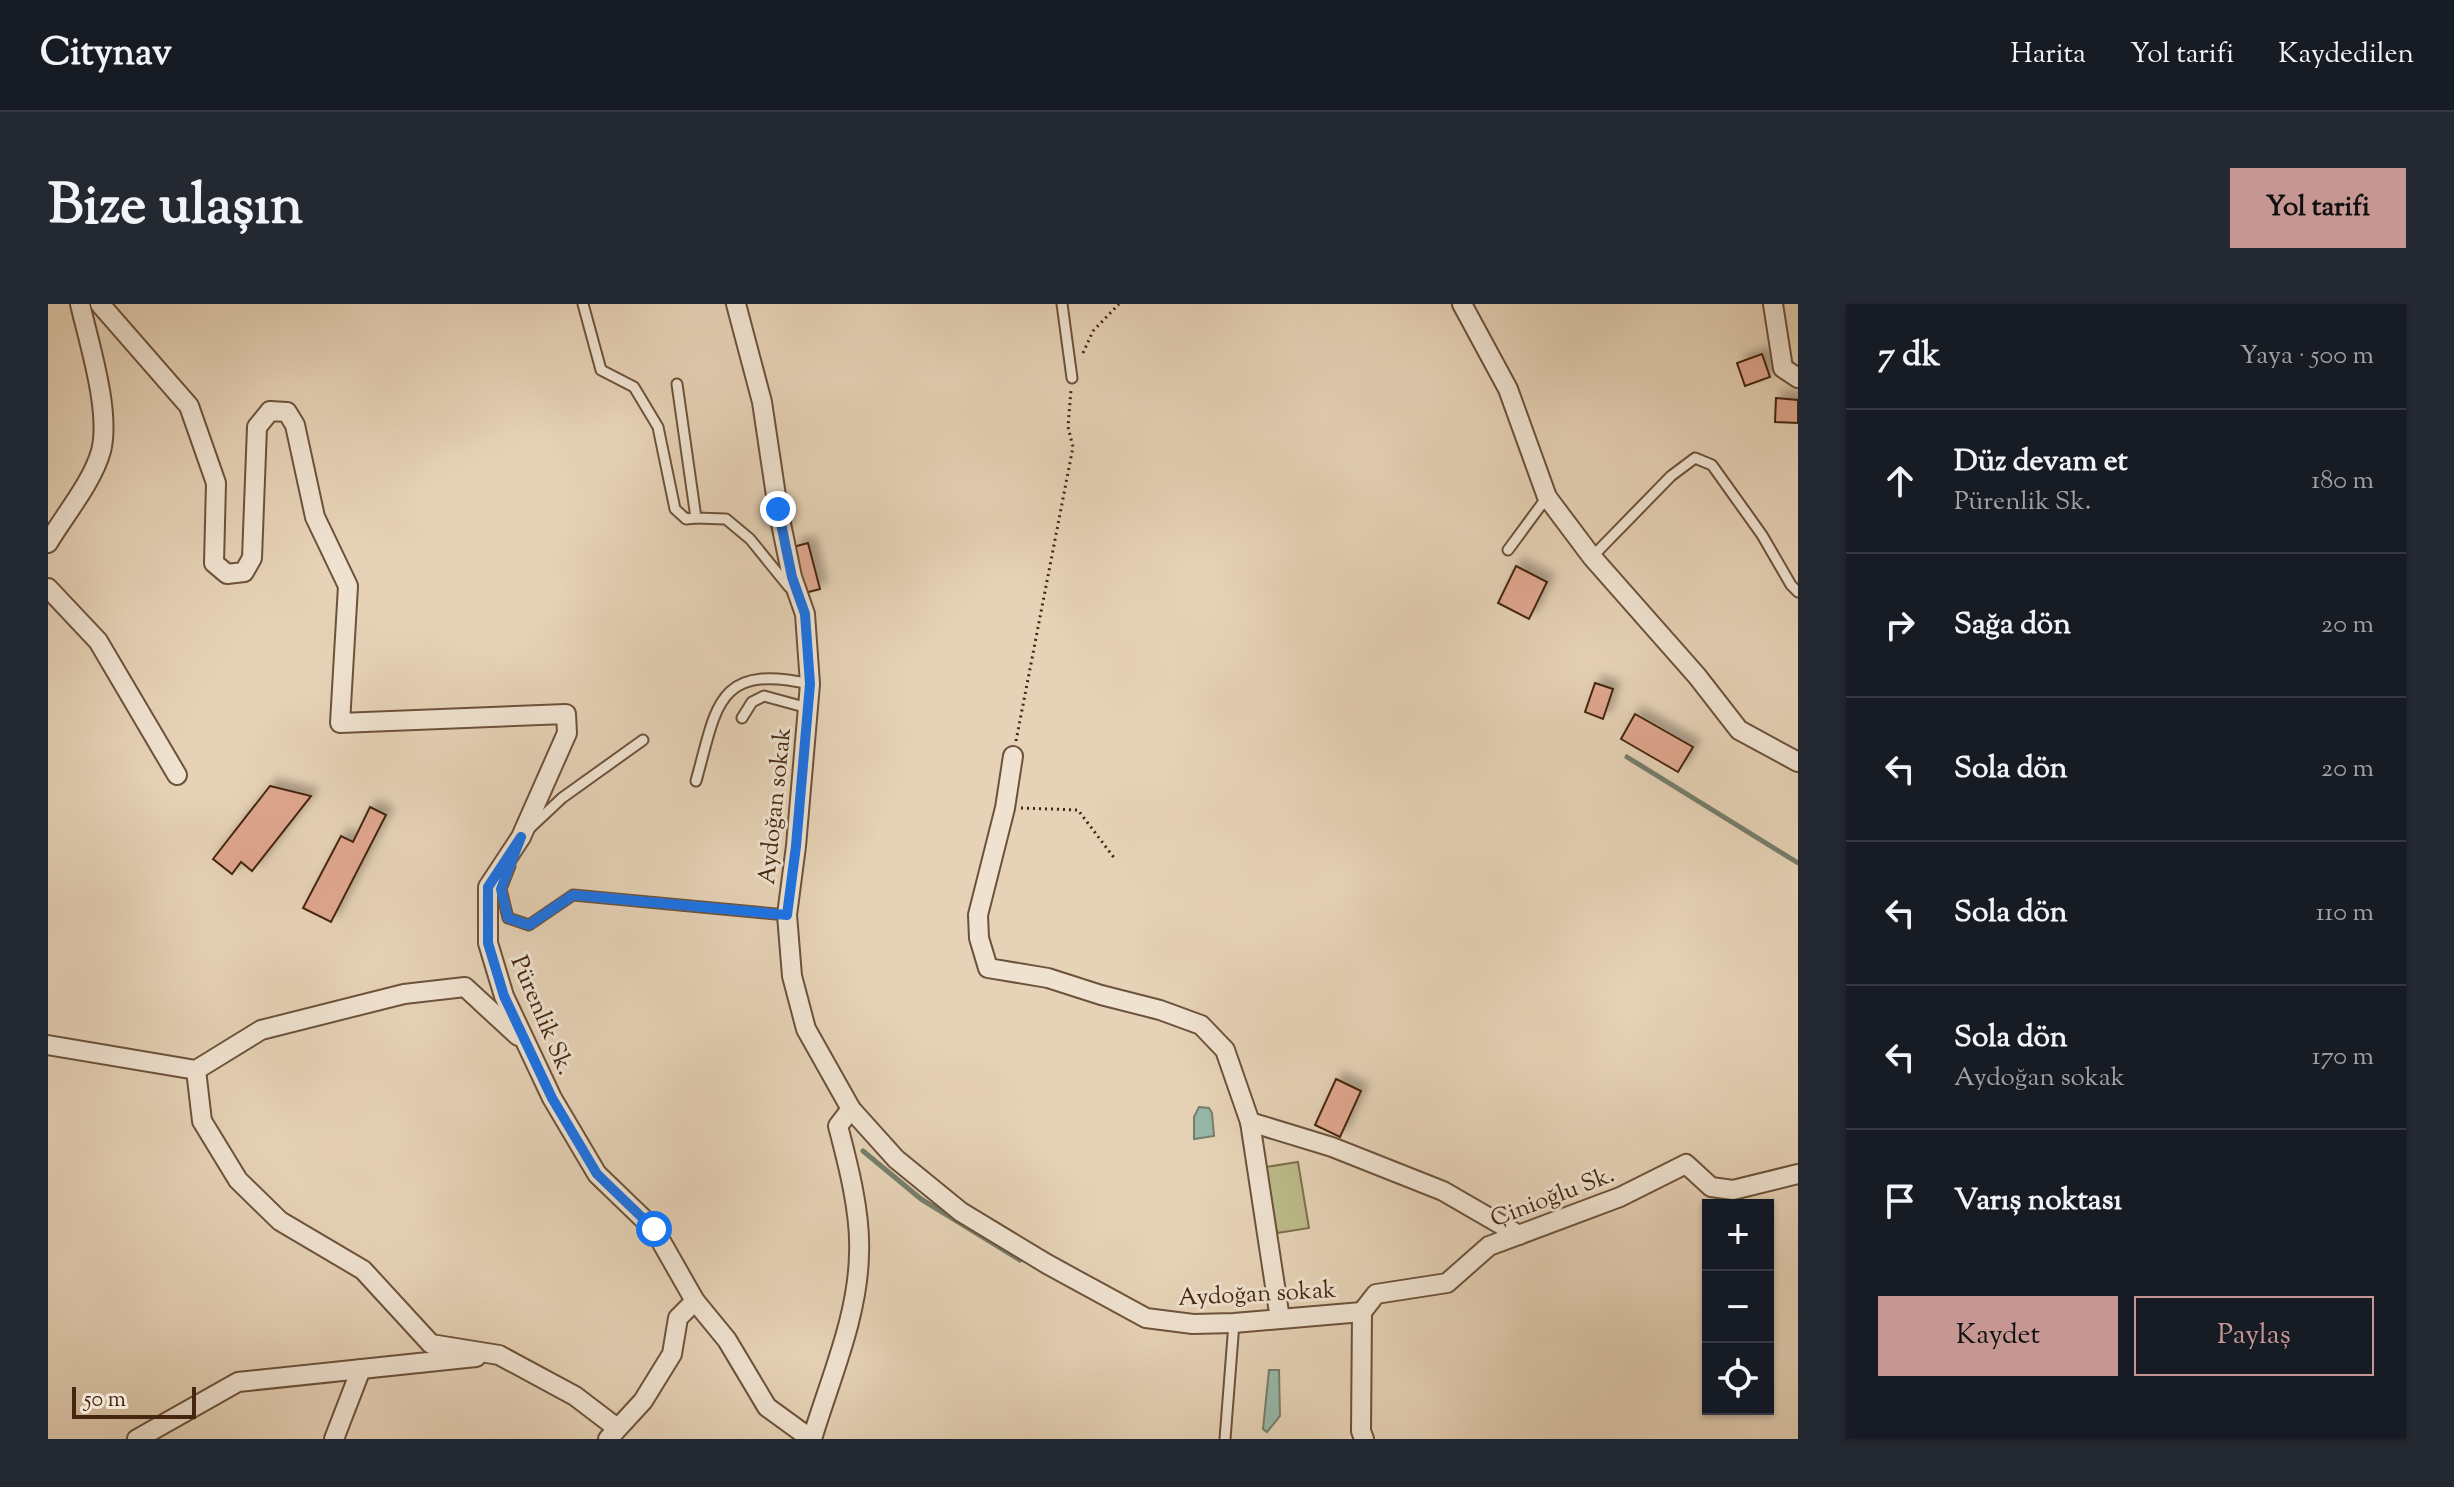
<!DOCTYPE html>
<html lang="tr">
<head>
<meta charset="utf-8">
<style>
  :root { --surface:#171b24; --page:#242831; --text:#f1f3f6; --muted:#9ea1a6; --line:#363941; --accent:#c59692 }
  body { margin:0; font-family:"Sorts Mill Goudy",serif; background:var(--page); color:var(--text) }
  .controls { position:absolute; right:24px; bottom:24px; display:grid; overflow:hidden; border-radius:0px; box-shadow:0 2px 6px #0004 }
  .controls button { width:72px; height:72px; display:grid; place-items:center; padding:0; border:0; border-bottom:2px solid var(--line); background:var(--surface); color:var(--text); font:40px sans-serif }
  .scale { position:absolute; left:24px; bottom:20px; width:124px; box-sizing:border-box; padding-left:8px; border:4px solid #452711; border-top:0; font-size:22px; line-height:28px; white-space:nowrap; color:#452711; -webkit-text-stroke:6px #efe2d0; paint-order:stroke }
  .stop { position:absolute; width:24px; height:24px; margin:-18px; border:6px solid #1a73e8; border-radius:50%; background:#fff }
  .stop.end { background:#1a73e8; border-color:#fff; box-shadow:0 2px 8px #0008 }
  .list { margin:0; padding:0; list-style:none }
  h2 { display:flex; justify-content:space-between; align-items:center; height:104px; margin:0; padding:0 32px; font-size:34px }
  h2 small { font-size:26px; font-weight:400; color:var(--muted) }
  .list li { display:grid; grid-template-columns:52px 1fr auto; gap:24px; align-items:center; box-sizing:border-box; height:144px; padding:0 32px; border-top:2px solid var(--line) }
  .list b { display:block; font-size:30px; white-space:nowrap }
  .list p { margin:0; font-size:26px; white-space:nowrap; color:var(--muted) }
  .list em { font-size:26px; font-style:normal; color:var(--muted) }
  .actions { display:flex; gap:16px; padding:24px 32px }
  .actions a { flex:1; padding:18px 0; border:2px solid var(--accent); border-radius:0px; text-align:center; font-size:28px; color:var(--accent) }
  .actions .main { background:var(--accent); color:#111 }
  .icon { flex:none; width:44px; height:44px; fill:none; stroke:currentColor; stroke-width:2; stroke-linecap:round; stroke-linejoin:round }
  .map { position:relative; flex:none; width:1750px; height:1135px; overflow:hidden; border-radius:0px }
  header { display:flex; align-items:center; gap:48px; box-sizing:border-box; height:112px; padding:0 40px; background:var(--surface); border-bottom:2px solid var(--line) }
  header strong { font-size:38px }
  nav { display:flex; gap:44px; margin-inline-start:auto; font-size:28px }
  .intro { display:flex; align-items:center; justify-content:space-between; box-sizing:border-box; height:192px; padding:0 48px }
  h1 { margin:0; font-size:56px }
  .button { padding:20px 36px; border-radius:0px; background:var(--accent); color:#111; font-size:28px; font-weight:700 }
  main { display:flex; gap:48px; padding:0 48px }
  aside { flex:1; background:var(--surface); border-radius:0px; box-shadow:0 2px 6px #0004 }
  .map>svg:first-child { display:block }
  .green { fill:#bcba89; stroke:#80704d; stroke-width:2 }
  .water { fill:#97b8a9; stroke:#767e6c; stroke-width:2 }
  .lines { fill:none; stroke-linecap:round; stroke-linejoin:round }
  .stream { stroke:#767e6c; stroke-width:5 }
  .building { fill:#dfa68e; stroke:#452711; stroke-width:2; filter:url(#shadow) }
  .lane-casing { stroke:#6d523a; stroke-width:13 }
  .street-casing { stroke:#6d523a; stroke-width:22 }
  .path { stroke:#452711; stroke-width:3; stroke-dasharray:2 4; stroke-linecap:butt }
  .lane { stroke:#efe2d0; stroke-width:9 }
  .street { stroke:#efe2d0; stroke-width:18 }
  .route { stroke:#1a73e8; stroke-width:10 }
  .labels { text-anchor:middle; stroke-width:6; stroke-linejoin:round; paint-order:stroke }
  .street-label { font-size:24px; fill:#452711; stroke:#efe2d0 }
</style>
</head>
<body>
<header>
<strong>Citynav</strong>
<nav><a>Harita</a><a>Yol tarifi</a><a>Kaydedilen</a></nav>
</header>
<div class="intro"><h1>Bize ulaşın</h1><a class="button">Yol tarifi</a></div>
<main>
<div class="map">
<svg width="1750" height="1135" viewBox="0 0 1750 1135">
  <defs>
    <filter id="shadow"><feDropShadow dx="7" dy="-7" stdDeviation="4" flood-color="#0004"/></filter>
  </defs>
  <rect width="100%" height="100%" fill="#e6d2b6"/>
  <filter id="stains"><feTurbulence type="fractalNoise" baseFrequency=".0025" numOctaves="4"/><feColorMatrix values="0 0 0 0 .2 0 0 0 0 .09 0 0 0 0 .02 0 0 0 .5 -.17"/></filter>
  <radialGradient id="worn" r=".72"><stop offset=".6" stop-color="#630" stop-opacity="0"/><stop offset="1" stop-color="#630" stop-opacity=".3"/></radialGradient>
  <path class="green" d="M 1250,858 L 1261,924 L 1229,929 L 1218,863 Z"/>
  <g class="water">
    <path d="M 1151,803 L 1161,804 L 1164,809 L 1166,832 L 1146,835 L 1146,813 Z"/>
    <path d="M 1221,1066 L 1231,1066 L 1232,1112 L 1219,1128 L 1215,1125 Z"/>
  </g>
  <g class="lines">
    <g class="stream">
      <path d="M 1579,453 L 1750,559"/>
      <path d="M 815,847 L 873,895 L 972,956"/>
    </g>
  </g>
  <g class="building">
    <path d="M 1714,50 L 1722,73 L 1697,82 L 1689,59 Z"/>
    <path d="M 1728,94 L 1750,96 L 1750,119 L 1727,118 Z"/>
    <path d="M 760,239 L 772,285 L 757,289 L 745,243 Z"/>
    <path d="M 1468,262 L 1499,278 L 1481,315 L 1450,299 Z"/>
    <path d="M 1547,379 L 1565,385 L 1555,415 L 1537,408 Z"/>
    <path d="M 1587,410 L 1645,443 L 1630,468 L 1573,435 Z"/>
    <path d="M 222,482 L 263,492 L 204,567 L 193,558 L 184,570 L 165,555 Z"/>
    <path d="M 322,503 L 338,511 L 283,618 L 255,604 L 293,532 L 305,538 Z"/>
    <path d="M 1288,775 L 1313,787 L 1292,833 L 1267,821 Z"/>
  </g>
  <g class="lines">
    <g class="lane-casing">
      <g id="lane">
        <path d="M 535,0 L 553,66 L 586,83 L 610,123 L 627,205 L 638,215 L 648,214"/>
        <path d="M 1014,0 L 1024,74"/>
        <path d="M 629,80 L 648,214 L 678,215 L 702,235 L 741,283"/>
        <path d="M 1460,246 L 1499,193"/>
        <path d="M 1544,253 L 1623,172 L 1647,154 L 1664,161 L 1714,231 L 1743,281 L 1750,288"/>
        <path d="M 694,414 L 704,398 L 716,392 L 760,404"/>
        <path d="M 648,477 C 669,402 668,359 762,380"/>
        <path d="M 481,525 L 514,494 L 595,436"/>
        <path d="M 462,562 L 453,585 L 460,614 L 481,621 L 525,591 L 739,611"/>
        <path d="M 1177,1135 L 1186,1019"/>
      </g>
    </g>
    <g class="street-casing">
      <g id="street">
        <path d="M 52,0 L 141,102 L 168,179 L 166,259 L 179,270 L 196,268 L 204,254 L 209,123 L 222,107 L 239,108 L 247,121 L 267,213 L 300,282 L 292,419 L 518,410 L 519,429 L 473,533 L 440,583 L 440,639 L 456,692 L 504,794 L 549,870 L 606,925 L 647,997 L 679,1036 L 719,1103 L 763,1135"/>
        <path d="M 688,0 L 714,98 L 730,205 L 744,273 L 757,310 L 762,380 L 748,542 L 739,611 L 744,672 L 758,725 L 803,805 L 848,855 L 913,908 L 999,960 L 1098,1014 L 1145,1020 L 1186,1019 L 1314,1008"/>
        <path d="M 1414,0 L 1460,85 L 1499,193 L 1544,253 L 1649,372 L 1691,426 L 1750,458"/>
        <path d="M 1725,0 L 1735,64 L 1750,74"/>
        <path d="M 0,239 C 16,212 45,177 53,147 C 63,108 41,39 32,0"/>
        <path d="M 0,284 L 50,337 L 129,471"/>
        <path d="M 965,452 L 957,504 L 930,611 L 931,634 L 940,664 L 1000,674 L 1053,691 L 1112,706 L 1153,721 L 1177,746 L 1202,818 L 1232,1015"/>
        <path d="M 0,741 L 148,766 L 213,726 L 356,690 L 417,683 L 470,732"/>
        <path d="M 148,766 L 154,817 L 190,876 L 232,917 L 315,966 L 383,1040 L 451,1051 L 527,1092 L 569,1124"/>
        <path d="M 1202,818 L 1284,843 L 1395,887 L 1471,931"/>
        <path d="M 89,1135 L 190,1078 L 428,1053"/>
        <path d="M 286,1135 L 313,1065"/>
        <path d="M 560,1135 L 595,1097 L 624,1050 L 630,1014 L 647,997"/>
        <path d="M 764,1135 C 782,1075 810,1013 811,950 C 813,910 800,860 790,822 L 803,805"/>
        <path d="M 1316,1135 L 1313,1127 L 1314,1008 L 1328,990 L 1399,979 L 1441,942 L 1572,893 L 1638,860 L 1663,883 L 1685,886 L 1750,870"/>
      </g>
    </g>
    <g class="path">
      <path d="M 1035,49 L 1045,27 L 1071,0"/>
      <path d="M 968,437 L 1025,143 L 1020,123 L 1023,86"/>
      <path d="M 973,504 L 1030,506 L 1067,555"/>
    </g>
    <use href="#lane" class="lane"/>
    <use href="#street" class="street"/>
  </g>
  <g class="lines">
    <path class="route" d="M 606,925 L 549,870 L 504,794 L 456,692 L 440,639 L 440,583 L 473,533 L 453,585 L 460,614 L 481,621 L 525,591 L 739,611 L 748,542 L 762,380 L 757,310 L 744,273 L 730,205"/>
  </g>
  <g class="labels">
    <g class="street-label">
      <text transform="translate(726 502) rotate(-84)" y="8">Aydoğan sokak</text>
      <text transform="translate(495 711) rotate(67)" y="8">Pürenlik Sk.</text>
      <text transform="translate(1504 892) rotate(-21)" y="8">Çinioğlu Sk.</text>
      <text transform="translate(1209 989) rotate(-3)" y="8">Aydoğan sokak</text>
    </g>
  </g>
  <rect width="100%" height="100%" filter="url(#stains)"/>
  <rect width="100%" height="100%" fill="url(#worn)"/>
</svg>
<div class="controls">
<button>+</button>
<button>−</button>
<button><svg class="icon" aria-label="locate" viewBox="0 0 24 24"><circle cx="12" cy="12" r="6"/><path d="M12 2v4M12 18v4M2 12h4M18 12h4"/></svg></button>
</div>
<div class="scale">50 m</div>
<div class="stop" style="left:606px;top:925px"></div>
<div class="stop end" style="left:730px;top:205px"></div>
</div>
<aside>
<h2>7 dk<small>Yaya · 500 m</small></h2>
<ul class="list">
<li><svg class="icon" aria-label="ahead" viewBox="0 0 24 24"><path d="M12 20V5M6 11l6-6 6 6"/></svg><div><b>Düz devam et</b><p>Pürenlik Sk.</p></div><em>180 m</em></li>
<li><svg class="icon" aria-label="right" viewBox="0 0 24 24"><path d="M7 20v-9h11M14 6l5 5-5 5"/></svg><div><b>Sağa dön</b></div><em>20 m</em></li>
<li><svg class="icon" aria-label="left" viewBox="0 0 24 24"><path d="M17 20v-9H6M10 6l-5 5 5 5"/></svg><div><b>Sola dön</b></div><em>20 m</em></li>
<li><svg class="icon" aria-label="left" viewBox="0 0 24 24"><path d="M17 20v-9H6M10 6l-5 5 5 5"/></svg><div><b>Sola dön</b></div><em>110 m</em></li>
<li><svg class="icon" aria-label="left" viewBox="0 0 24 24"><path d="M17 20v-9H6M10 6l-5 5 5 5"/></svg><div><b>Sola dön</b><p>Aydoğan sokak</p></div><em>170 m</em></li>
<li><svg class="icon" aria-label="arrive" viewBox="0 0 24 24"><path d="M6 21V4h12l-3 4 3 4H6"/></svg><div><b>Varış noktası</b></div></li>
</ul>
<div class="actions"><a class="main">Kaydet</a><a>Paylaş</a></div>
</aside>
</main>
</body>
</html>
